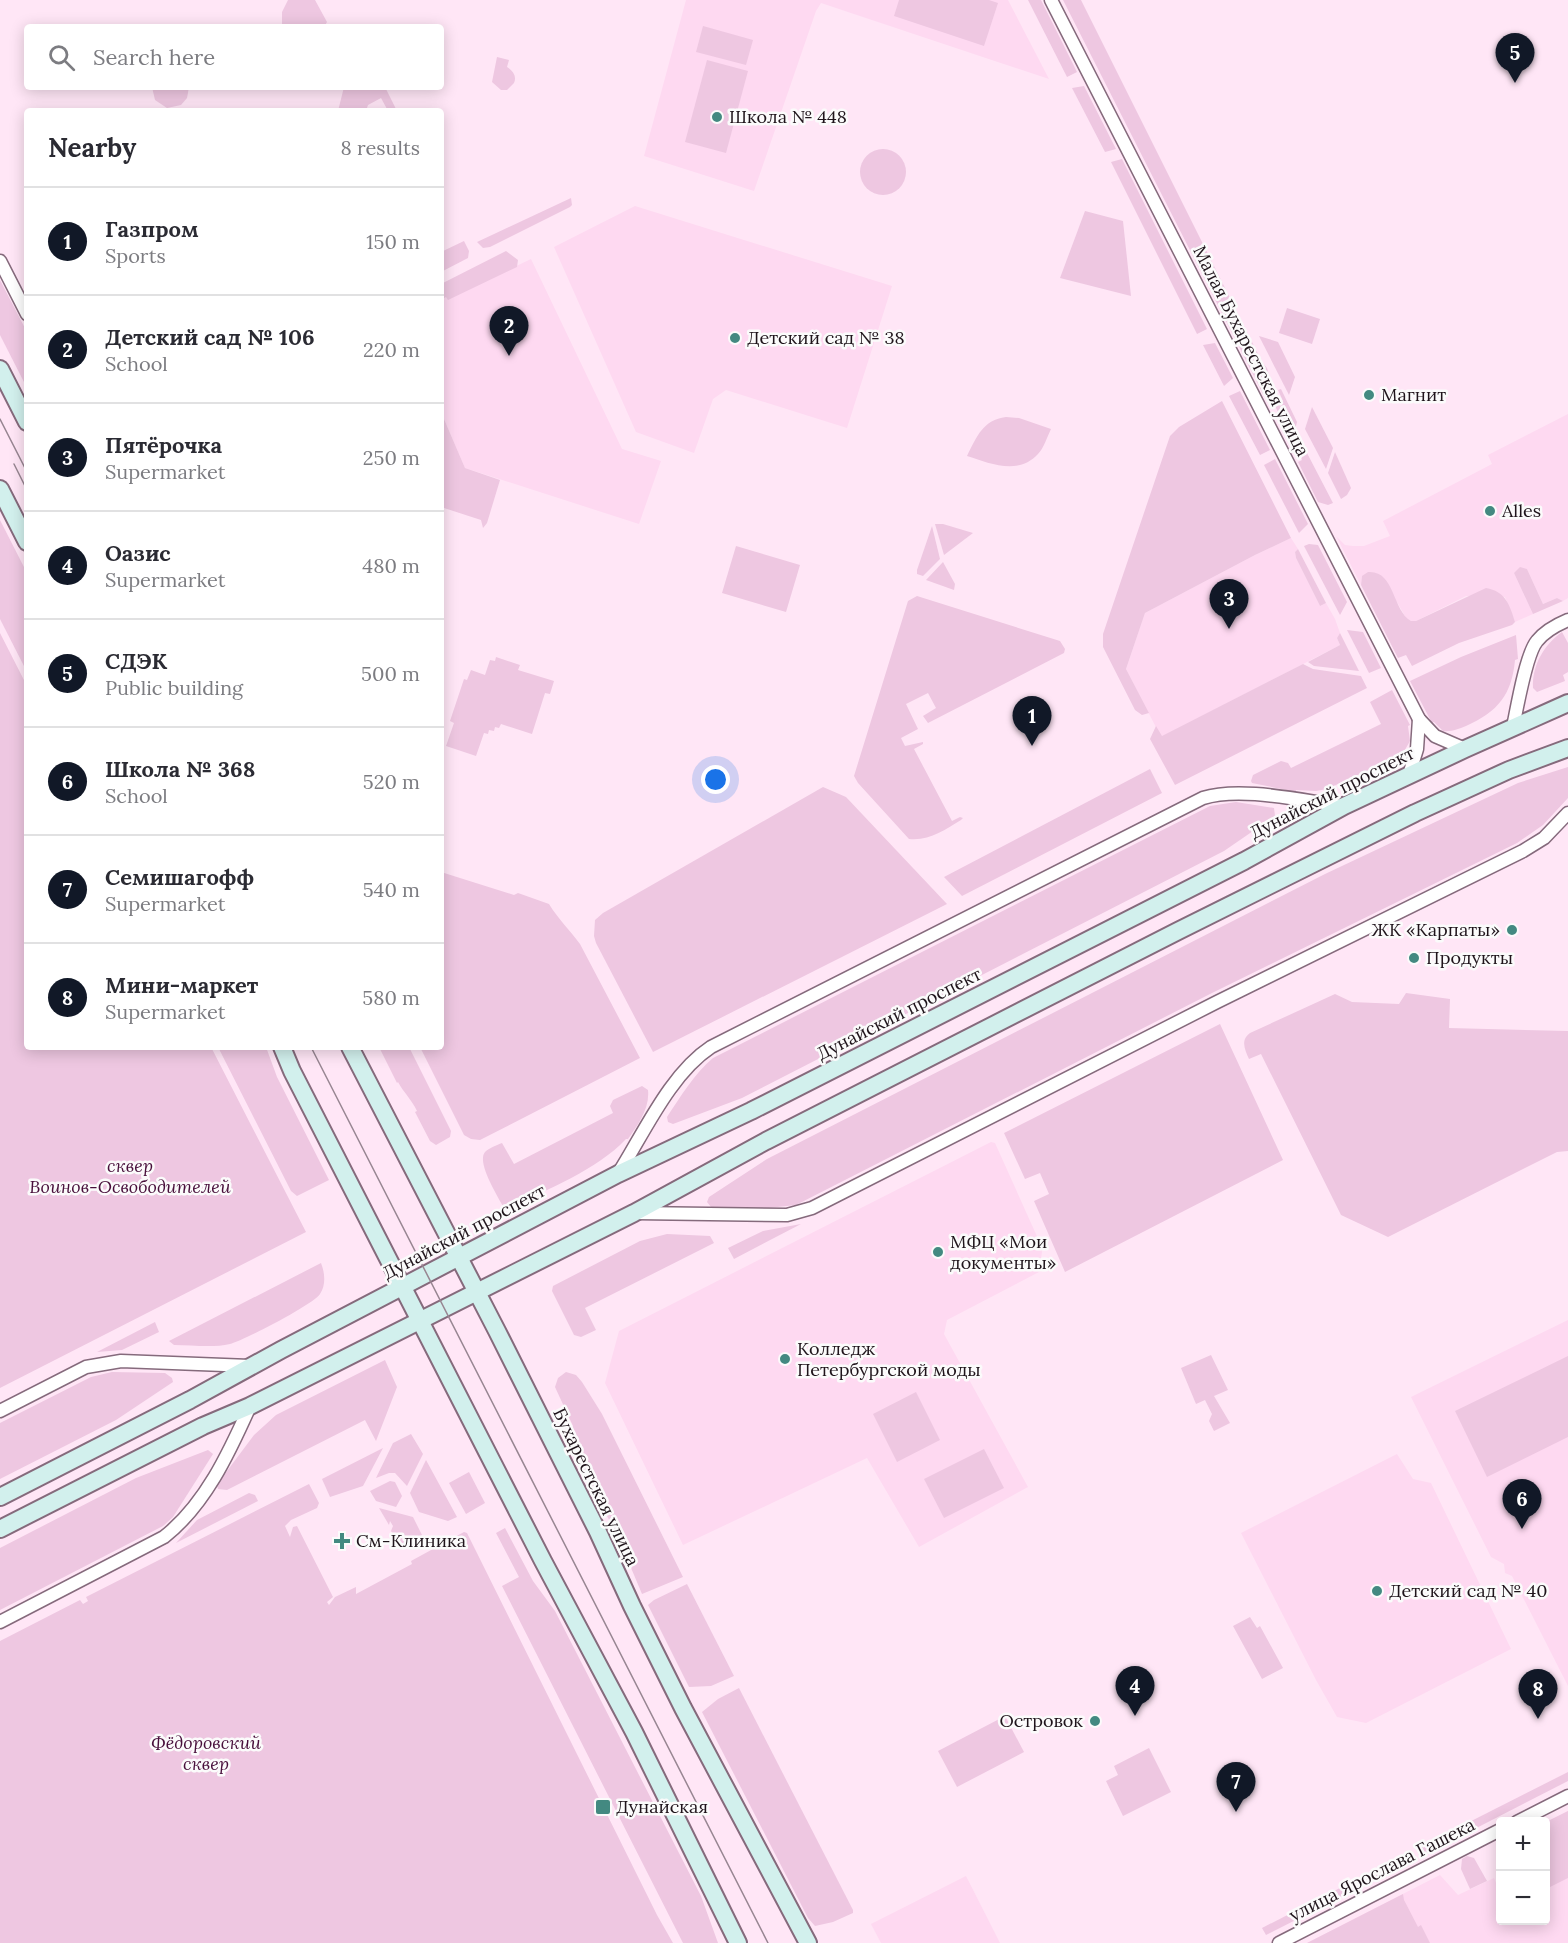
<!DOCTYPE html>
<html lang="en">
<head>
<meta charset="utf-8">
<style>
  :root { --surface:#fff; --page:#f2f2f3; --text:#2b2b33; --muted:#7c7c81; --line:#e1e1e2; --accent:#111827 }
  body { margin:0; font-family:Lora,serif; background:var(--page); color:var(--text) }
  .controls { position:absolute; right:18px; bottom:18px; display:grid; overflow:hidden; border-radius:6px; box-shadow:0 3px 15px #0003 }
  .controls button { width:54px; height:54px; display:grid; place-items:center; padding:0; border:0; border-bottom:2px solid var(--line); background:var(--surface); color:var(--text); font:30px sans-serif }
  .you { position:absolute; left:716px; top:780px; width:21px; height:21px; margin:-15px; border:4px solid #fff; border-radius:50%; background:#1a73e8; box-shadow:0 0 0 9px #1a73e833 }
  .badge { display:grid; place-items:center; width:39px; height:39px; border-radius:50%; background:var(--accent); color:#fff; font-size:20px; font-weight:700 }
  .pin { position:absolute; translate:-50% -50px; filter:drop-shadow(0 2px 3px #0008) }
  .pin::after { content:''; position:absolute; top:32px; width:21px; height:18px; background:inherit; clip-path:polygon(0 0,100% 0,50% 100%) }
  .list { margin:0; padding:0; list-style:none }
  h2 { display:flex; justify-content:space-between; align-items:center; height:78px; margin:0; padding:0 24px; font-size:26px }
  h2 small { font-size:20px; font-weight:400; color:var(--muted) }
  .list li { display:grid; grid-template-columns:39px 1fr auto; gap:18px; align-items:center; box-sizing:border-box; height:108px; padding:0 24px; border-top:2px solid var(--line) }
  .list b { display:block; font-size:22px; white-space:nowrap }
  .list p { margin:0; font-size:20px; white-space:nowrap; color:var(--muted) }
  .list em { font-size:20px; font-style:normal; color:var(--muted) }
  .icon { flex:none; width:33px; height:33px; fill:none; stroke:currentColor; stroke-width:2; stroke-linecap:round; stroke-linejoin:round }
  .map { position:relative; flex:none; width:1568px; height:1943px; overflow:hidden }
  .search { position:absolute; background:var(--surface); box-shadow:0 3px 15px #0003; left:24px; top:24px; width:420px; height:66px; display:flex; align-items:center; gap:15px; box-sizing:border-box; padding:0 21px; border-radius:6px; color:var(--muted); font-size:22px }
  .panel { position:absolute; background:var(--surface); box-shadow:0 3px 15px #0003; left:24px; top:108px; width:420px; height:942px; border-radius:6px }
  .map>svg:first-child { display:block }
  .built { fill:#fed9f1 }
  .green { fill:#eec7e1 }
  .lines { fill:none; stroke-linecap:round; stroke-linejoin:round }
  .street-casing { stroke:#856a7c; stroke-width:15 }
  .secondary-casing { stroke:#856a7c; stroke-width:20 }
  .street { stroke:#fff; stroke-width:12 }
  .secondary { stroke:#d2f0ed; stroke-width:16 }
  .tram { stroke:#988692; stroke-width:1.5 }
  .poi-dot { fill:#438981; stroke:#fbfbfb; stroke-width:2 }
  .labels { text-anchor:middle; stroke-width:5; stroke-linejoin:round; paint-order:stroke }
  .poi-label { font-size:18px; fill:#1f141b; stroke:#fbfbfb; text-anchor:start }
  .street-label { font-size:18px; fill:#1f141b; stroke:#fbfbfb }
  .park-label { font-size:18px; font-style:italic; fill:#480f3b; stroke:#fbfbfb }
</style>
</head>
<body>
<div class="map">
<svg width="1568" height="1943" viewBox="0 0 1568 1943">
  <rect width="100%" height="100%" fill="#ffe6f6"/>
  <g class="built">
    <path d="M 686,0 L 1008,0 L 1049,79 L 821,3 L 816,11 L 754,191 L 644,156 Z"/>
    <path d="M 635,206 L 892,286 L 847,428 L 726,390 L 713,399 L 694,453 L 636,432 L 554,247 Z"/>
    <path d="M 531,259 L 622,449 L 661,461 L 639,524 L 465,468 L 441,412 L 441,300 L 446,297 L 448,299 Z"/>
    <path d="M 1568,414 L 1568,598 L 1563,601 L 1557,598 L 1543,604 L 1527,569 L 1514,573 L 1533,614 L 1515,622 L 1505,597 L 1466,596 L 1416,621 L 1411,621 L 1406,618 L 1397,602 L 1362,576 L 1361,585 L 1336,536 L 1345,545 L 1353,546 L 1364,546 L 1390,536 L 1383,521 L 1492,464 L 1488,455 Z"/>
    <path d="M 1291,538 L 1298,549 L 1295,552 L 1296,558 L 1320,606 L 1326,603 L 1335,619 L 1340,633 L 1337,638 L 1340,645 L 1161,737 L 1126,669 L 1145,613 L 1255,555 Z"/>
    <path d="M 991,1142 L 995,1143 L 1040,1243 L 1042,1252 L 1039,1272 L 947,1320 L 944,1334 L 1028,1487 L 919,1547 L 867,1458 L 683,1545 L 605,1383 L 619,1331 Z"/>
    <path d="M 1568,1320 L 1568,1686 L 1512,1576 L 1505,1573 L 1504,1564 L 1491,1557 L 1411,1397 Z"/>
    <path d="M 1397,1454 L 1413,1479 L 1431,1483 L 1511,1649 L 1366,1723 L 1337,1717 L 1316,1680 L 1241,1533 Z"/>
    <path d="M 1568,1811 L 1568,1943 L 1307,1943 L 1440,1875 L 1458,1895 L 1494,1878 L 1496,1883 L 1500,1881 L 1500,1920 L 1546,1920 L 1546,1822 Z"/>
    <path d="M 966,1876 L 1000,1943 L 881,1943 L 871,1924 Z"/>
  </g>
  <g class="green">
    <path d="M 288,0 L 315,0 L 327,22 L 324,27 L 282,27 L 282,12 Z"/>
    <path d="M 899,0 L 989,0 L 998,3 L 984,46 L 894,16 Z"/>
    <path d="M 1028,0 L 1041,0 L 1077,72 L 1067,77 Z"/>
    <path d="M 1063,0 L 1081,0 L 1262,362 L 1267,368 L 1273,389 L 1263,394 Z"/>
    <path d="M 703,26 L 753,40 L 746,65 L 696,52 Z"/>
    <path d="M 497,57 L 509,60 L 507,67 C 513,71 517,76 514,83 L 507,90 L 501,90 L 492,82 Z"/>
    <path d="M 707,60 L 748,71 L 726,153 L 685,142 Z"/>
    <path d="M 1084,86 L 1116,149 L 1105,152 L 1072,88 Z"/>
    <path d="M 152,87 L 189,87 L 187,98 L 181,105 L 167,108 L 155,100 Z"/>
    <path d="M 344,87 L 385,87 L 397,111 L 387,109 L 381,98 L 368,105 L 366,111 L 338,111 Z"/>
    <circle cx="883" cy="172" r="23"/>
    <path d="M 1122,159 L 1207,329 L 1197,334 L 1111,162 Z"/>
    <path d="M 571,198 L 572,205 L 570,207 L 490,247 L 483,248 L 477,242 Z"/>
    <path d="M 1085,211 L 1123,221 L 1131,296 L 1060,278 Z"/>
    <path d="M 464,241 L 469,251 L 468,258 L 441,272 L 441,252 Z"/>
    <path d="M 506,251 L 518,260 L 517,267 L 448,300 L 446,297 L 441,300 L 441,284 Z"/>
    <path d="M 0,280 L 27,332 L 27,388 L 0,335 Z"/>
    <path d="M 1287,308 L 1320,319 L 1312,344 L 1279,333 Z"/>
    <path d="M 1259,336 L 1278,342 L 1295,377 L 1289,395 Z"/>
    <path d="M 1215,343 L 1233,378 L 1224,386 L 1203,345 Z"/>
    <path d="M 1281,389 L 1297,422 L 1295,430 L 1333,503 L 1328,505 L 1318,502 L 1298,462 L 1302,460 L 1275,406 L 1283,401 L 1278,390 Z"/>
    <path d="M 1240,391 L 1270,450 L 1260,455 L 1229,396 Z"/>
    <path d="M 1222,401 L 1291,538 L 1255,555 L 1145,613 L 1126,669 L 1149,713 L 1142,715 L 1135,710 L 1103,647 L 1103,634 L 1170,436 L 1179,427 Z"/>
    <path d="M 1312,407 L 1333,448 L 1326,469 L 1305,429 Z"/>
    <path d="M 441,412 L 465,468 L 500,480 L 487,523 L 483,528 L 481,520 L 441,507 Z"/>
    <path d="M 1006,417 L 1019,418 L 1051,429 C 1047,437 1044,448 1038,454 C 1018,476 989,463 967,456 C 977,436 983,420 1006,417 Z"/>
    <path d="M 1335,452 L 1351,488 L 1347,495 L 1341,499 L 1328,473 Z"/>
    <path d="M 1275,459 L 1308,524 L 1299,533 L 1264,465 Z"/>
    <path d="M 0,520 L 27,573 L 27,672 L 0,619 Z"/>
    <path d="M 935,524 L 943,524 L 973,533 L 944,555 Z"/>
    <path d="M 932,526 L 940,559 L 923,576 L 917,574 L 917,570 Z"/>
    <path d="M 1309,544 L 1318,545 L 1347,602 L 1340,615 L 1304,546 Z"/>
    <path d="M 736,546 L 800,565 L 786,612 L 722,593 Z"/>
    <path d="M 1298,549 L 1326,603 L 1320,606 L 1296,558 L 1295,552 Z"/>
    <path d="M 943,562 L 955,584 L 954,590 L 926,580 Z"/>
    <path d="M 1520,567 L 1527,569 L 1543,604 L 1557,598 L 1563,601 L 1533,614 L 1514,573 Z"/>
    <path d="M 1368,572 C 1395,570 1392,610 1411,621 L 1416,621 L 1486,588 C 1505,591 1510,605 1515,622 L 1512,625 L 1459,643 L 1412,666 L 1406,655 L 1398,658 L 1361,585 L 1362,576 Z"/>
    <path d="M 917,596 L 1060,641 L 1065,649 L 1064,653 L 928,723 L 923,716 L 936,708 L 928,693 L 906,704 L 918,729 L 901,738 L 905,746 L 923,742 L 923,744 L 914,749 L 952,821 L 960,817 L 963,818 L 961,820 C 944,830 930,841 909,839 L 858,783 L 854,776 L 908,601 Z"/>
    <path d="M 1347,630 L 1363,632 L 1381,668 L 1369,673 Z"/>
    <path d="M 1562,632 L 1568,643 L 1568,672 L 1563,675 L 1565,681 L 1537,692 L 1533,688 C 1532,665 1544,645 1562,632 Z"/>
    <path d="M 0,633 L 27,686 L 27,1047 L 211,1047 L 306,1232 L 0,1388 Z"/>
    <path d="M 1340,633 L 1359,671 L 1314,666 L 1308,662 L 1340,645 L 1337,638 Z"/>
    <path d="M 1516,635 L 1518,659 L 1515,660 C 1512,694 1498,712 1466,726 C 1458,729 1452,732 1443,731 L 1434,722 L 1432,723 L 1410,681 L 1461,657 Z"/>
    <path d="M 496,657 L 520,665 L 518,670 L 554,681 L 550,694 L 545,693 L 532,734 L 501,724 L 499,728 L 495,727 L 494,731 L 489,730 L 488,734 L 484,733 L 476,756 L 446,746 L 454,723 L 450,721 L 464,679 L 467,680 L 471,670 L 485,675 L 490,660 L 495,661 Z"/>
    <path d="M 1303,664 L 1313,669 L 1361,676 L 1367,688 L 1175,785 L 1150,739 L 1156,726 L 1162,736 Z"/>
    <path d="M 1392,690 L 1410,725 L 1408,726 L 1410,741 L 1402,755 L 1327,789 L 1316,791 L 1296,790 L 1296,792 L 1252,783 L 1251,781 L 1253,775 L 1281,761 L 1288,763 L 1291,768 L 1381,724 L 1370,702 Z"/>
    <path d="M 1568,767 L 1568,798 L 1543,825 L 1517,843 L 1212,993 L 796,1205 L 768,1208 L 711,1207 L 707,1202 L 709,1197 L 767,1159 L 1325,874 L 1518,783 Z"/>
    <path d="M 1150,769 L 1162,793 L 962,896 L 944,877 Z"/>
    <path d="M 823,787 L 846,797 L 947,904 L 653,1052 L 596,943 L 594,936 L 595,920 L 603,913 Z"/>
    <path d="M 1236,802 L 1274,808 L 1275,816 L 1224,851 L 742,1098 L 673,1124 L 668,1122 L 667,1117 C 681,1096 694,1074 713,1058 L 1210,806 Z"/>
    <path d="M 441,872 L 514,895 L 518,893 L 549,904 C 558,919 570,930 580,944 L 640,1058 L 480,1140 L 471,1139 L 464,1135 L 420,1047 L 441,1047 Z"/>
    <path d="M 1406,993 L 1450,999 L 1449,1028 L 1568,1031 L 1568,1151 L 1557,1152 L 1388,1237 L 1341,1215 L 1261,1054 L 1249,1059 C 1245,1050 1240,1040 1250,1033 L 1335,994 L 1352,1002 L 1399,1004 Z"/>
    <path d="M 1220,1024 L 1283,1160 L 1065,1272 L 1034,1201 L 1049,1194 L 1040,1173 L 1025,1179 L 1004,1133 Z"/>
    <path d="M 218,1047 L 266,1047 L 277,1077 L 329,1180 L 297,1196 L 291,1191 Z"/>
    <path d="M 379,1047 L 409,1047 L 451,1131 L 450,1137 L 436,1145 L 430,1141 L 415,1112 L 417,1111 C 412,1100 404,1093 398,1082 L 397,1083 Z"/>
    <path d="M 642,1086 L 648,1090 C 650,1108 638,1125 628,1139 L 626,1139 C 596,1171 545,1190 505,1210 C 499,1198 476,1163 485,1152 C 489,1148 497,1145 502,1143 L 514,1164 L 613,1113 L 610,1106 L 613,1100 Z"/>
    <path d="M 801,1224 L 734,1259 L 728,1248 L 763,1231 Z"/>
    <path d="M 667,1234 L 710,1236 L 714,1243 L 585,1308 L 596,1330 L 581,1337 L 574,1335 L 552,1291 L 553,1286 L 640,1241 Z"/>
    <path d="M 321,1263 C 325,1273 326,1285 320,1294 C 314,1304 243,1341 230,1344 C 213,1348 192,1345 174,1345 L 169,1341 Z"/>
    <path d="M 155,1322 L 159,1332 L 122,1350 L 97,1352 Z"/>
    <path d="M 1211,1355 L 1228,1390 L 1214,1396 L 1230,1423 L 1214,1431 L 1209,1421 L 1212,1414 L 1205,1400 L 1196,1404 L 1181,1368 Z"/>
    <path d="M 1568,1356 L 1568,1437 L 1487,1477 L 1455,1411 Z"/>
    <path d="M 385,1360 L 397,1387 L 376,1441 L 365,1420 L 227,1490 L 218,1489 L 216,1483 L 218,1483 L 254,1435 L 276,1415 Z"/>
    <path d="M 112,1372 L 165,1373 L 172,1378 L 173,1382 L 116,1420 L 0,1479 L 0,1423 L 91,1377 Z"/>
    <path d="M 566,1372 L 576,1375 L 582,1382 L 602,1414 L 683,1577 L 642,1594 L 621,1544 L 565,1431 L 573,1426 L 555,1387 L 558,1378 Z"/>
    <path d="M 916,1392 L 940,1440 L 897,1462 L 873,1414 Z"/>
    <path d="M 411,1434 L 423,1454 L 407,1486 L 395,1473 L 389,1473 L 376,1478 L 393,1443 Z"/>
    <path d="M 383,1448 L 363,1486 L 330,1497 L 322,1479 Z"/>
    <path d="M 984,1449 L 1004,1488 L 944,1518 L 924,1479 Z"/>
    <path d="M 208,1450 L 213,1454 L 173,1517 L 163,1526 L 0,1610 L 0,1548 L 136,1478 Z"/>
    <path d="M 426,1460 L 457,1517 L 448,1521 L 419,1512 L 410,1493 Z"/>
    <path d="M 469,1472 L 485,1503 L 466,1514 L 449,1483 Z"/>
    <path d="M 390,1481 L 395,1482 L 402,1496 L 396,1507 L 376,1501 L 370,1491 Z"/>
    <path d="M 309,1484 L 319,1503 L 317,1508 L 291,1520 L 285,1526 L 290,1537 L 293,1527 L 297,1526 L 333,1597 L 327,1602 L 329,1605 L 335,1597 L 356,1587 L 356,1594 L 412,1564 L 411,1561 L 464,1532 L 467,1533 L 657,1915 L 673,1943 L 0,1943 L 0,1641 L 80,1600 L 83,1604 L 88,1601 L 86,1597 Z"/>
    <path d="M 249,1493 L 255,1495 L 258,1501 L 176,1543 L 197,1520 Z"/>
    <path d="M 379,1508 L 413,1517 L 422,1535 L 405,1546 L 399,1543 L 391,1531 L 393,1526 L 390,1521 L 389,1525 Z"/>
    <path d="M 505,1528 L 533,1581 L 555,1611 L 701,1896 L 718,1943 L 683,1943 L 502,1586 L 519,1577 L 496,1533 Z"/>
    <path d="M 687,1584 L 734,1676 L 711,1686 L 689,1687 L 648,1605 L 654,1600 Z"/>
    <path d="M 1250,1617 L 1257,1628 L 1260,1626 L 1283,1668 L 1262,1679 L 1233,1626 Z"/>
    <path d="M 739,1688 L 853,1910 L 853,1913 L 833,1922 L 815,1926 L 808,1918 L 702,1712 L 718,1699 Z"/>
    <path d="M 1005,1716 L 1024,1752 L 957,1787 L 938,1751 Z"/>
    <path d="M 1149,1748 L 1171,1792 L 1123,1816 L 1106,1781 L 1118,1775 L 1114,1766 Z"/>
    <path d="M 1568,1772 L 1568,1781 L 1420,1857 L 1416,1849 Z"/>
    <path d="M 1568,1811 L 1568,1878 L 1546,1889 L 1546,1822 Z"/>
    <path d="M 1408,1853 L 1412,1861 L 1266,1935 L 1262,1928 Z"/>
    <path d="M 1467,1856 L 1474,1858 L 1487,1881 L 1470,1889 L 1461,1869 L 1462,1859 Z"/>
    <path d="M 1403,1894 L 1404,1900 L 1418,1927 L 1421,1925 L 1430,1943 L 1307,1943 Z"/>
  </g>
  <g class="lines">
    <g class="street-casing">
      <g id="street">
        <path d="M 1051,0 L 1419,719 L 1435,736 L 1465,749"/>
        <path d="M 0,261 L 27,314"/>
        <path d="M 1513,727 C 1517,708 1526,654 1537,641 C 1545,631 1556,625 1568,620"/>
        <path d="M 1409,775 L 1417,749 L 1419,719"/>
        <path d="M 618,1174 C 644,1133 670,1074 711,1047 L 1203,798 C 1241,786 1303,801 1344,806"/>
        <path d="M 636,1213 L 787,1215 L 812,1208 L 1217,1002 L 1523,851 L 1544,838 L 1568,813"/>
        <path d="M 0,1411 L 86,1367 L 121,1361 L 250,1366"/>
        <path d="M 0,1622 L 164,1537 C 205,1505 229,1453 250,1406"/>
        <path d="M 1517,1822 L 1568,1796"/>
        <path d="M 1279,1943 L 1500,1830"/>
      </g>
    </g>
    <g class="secondary-casing">
      <g id="secondary">
        <path d="M 0,369 L 27,422"/>
        <path d="M 0,489 L 27,542"/>
        <path d="M 282,1047 L 292,1071 L 543,1561 L 634,1732 L 738,1943"/>
        <path d="M 350,1047 L 497,1331 L 598,1532 L 632,1606 L 683,1708 L 808,1943"/>
        <path d="M 0,1497 L 190,1400 L 281,1350 L 618,1174 L 751,1111 L 1244,861 L 1344,806 L 1465,749 L 1568,703"/>
        <path d="M 0,1529 L 203,1426 L 250,1406 L 634,1213 L 766,1141 L 1178,931 L 1415,813 L 1509,770 L 1568,748"/>
      </g>
    </g>
    <use href="#street" class="street"/>
    <use href="#secondary" class="secondary"/>
    <g class="tram">
      <path d="M 0,419 L 27,472"/>
      <path d="M 14,464 L 27,490"/>
      <path d="M 311,1047 L 768,1943"/>
    </g>
  </g>
  <g class="poi-dot">
    <circle cx="717" cy="117" r="6"/>
    <circle cx="735" cy="338" r="6"/>
    <circle cx="1369" cy="395" r="6"/>
    <circle cx="1490" cy="511" r="6"/>
    <circle cx="1512" cy="930" r="6"/>
    <circle cx="1414" cy="958" r="6"/>
    <circle cx="938" cy="1252" r="6"/>
    <circle cx="785" cy="1359" r="6"/>
    <path d="M339 1532h6v6h6v6h-6v6h-6v-6h-6v-6h6z"/>
    <circle cx="1377" cy="1591" r="6"/>
    <circle cx="1095" cy="1721" r="6"/>
    <rect x="595" y="1799" width="16" height="16" rx="3"/>
  </g>
  <g class="labels">
    <g class="poi-label">
      <text x="729" y="123">Школа № 448</text>
      <text x="747" y="344">Детский сад № 38</text>
      <text x="1381" y="401">Магнит</text>
      <text x="1502" y="517">Alles</text>
      <text x="1500" y="936" text-anchor="end">ЖК «Карпаты»</text>
      <text x="1426" y="964">Продукты</text>
      <text x="950" y="1248">МФЦ «Мои<tspan x="950" dy="21">документы»</tspan></text>
      <text x="797" y="1355">Колледж<tspan x="797" dy="21">Петербургской моды</tspan></text>
      <text x="356" y="1547">См-Клиника</text>
      <text x="1389" y="1597">Детский сад № 40</text>
      <text x="1083" y="1727" text-anchor="end">Островок</text>
      <text x="616" y="1813">Дунайская</text>
    </g>
    <g class="street-label">
      <text transform="translate(1251 351) rotate(63)" y="6">Малая Бухарестская улица</text>
      <text transform="translate(1332 793) rotate(-27)" y="6">Дунайский проспект</text>
      <text transform="translate(899 1014) rotate(-27)" y="6">Дунайский проспект</text>
      <text transform="translate(464 1232) rotate(-28)" y="6">Дунайский проспект</text>
      <text transform="translate(596 1487) rotate(64)" y="6">Бухарестская улица</text>
      <text transform="translate(1382 1870) rotate(-27)" y="6">улица Ярослава Гашека</text>
    </g>
    <g class="park-label">
      <text x="130" y="1172">сквер<tspan x="130" dy="21">Воинов-Освободителей</tspan></text>
      <text x="206" y="1749">Фёдоровский<tspan x="206" dy="21">сквер</tspan></text>
    </g>
  </g>
</svg>
<div class="controls">
<button>+</button>
<button>−</button>
</div>
<div class="you"></div>
<div class="pin badge" style="left:1032px;top:746px">1</div>
<div class="pin badge" style="left:509px;top:356px">2</div>
<div class="pin badge" style="left:1229px;top:629px">3</div>
<div class="pin badge" style="left:1135px;top:1716px">4</div>
<div class="pin badge" style="left:1515px;top:83px">5</div>
<div class="pin badge" style="left:1522px;top:1529px">6</div>
<div class="pin badge" style="left:1236px;top:1812px">7</div>
<div class="pin badge" style="left:1538px;top:1719px">8</div>
<div class="search"><svg class="icon" aria-label="search" viewBox="0 0 24 24"><circle cx="10" cy="10" r="6"/><path d="M15 15l6 6"/></svg>Search here</div>
<section class="panel">
<h2>Nearby<small>8 results</small></h2>
<ul class="list">
<li><span class="badge">1</span><div><b>Газпром</b><p>Sports</p></div><em>150 m</em></li>
<li><span class="badge">2</span><div><b>Детский сад № 106</b><p>School</p></div><em>220 m</em></li>
<li><span class="badge">3</span><div><b>Пятёрочка</b><p>Supermarket</p></div><em>250 m</em></li>
<li><span class="badge">4</span><div><b>Оазис</b><p>Supermarket</p></div><em>480 m</em></li>
<li><span class="badge">5</span><div><b>СДЭК</b><p>Public building</p></div><em>500 m</em></li>
<li><span class="badge">6</span><div><b>Школа № 368</b><p>School</p></div><em>520 m</em></li>
<li><span class="badge">7</span><div><b>Семишагофф</b><p>Supermarket</p></div><em>540 m</em></li>
<li><span class="badge">8</span><div><b>Мини-маркет</b><p>Supermarket</p></div><em>580 m</em></li>
</ul>
</section>
</div>
</body>
</html>
